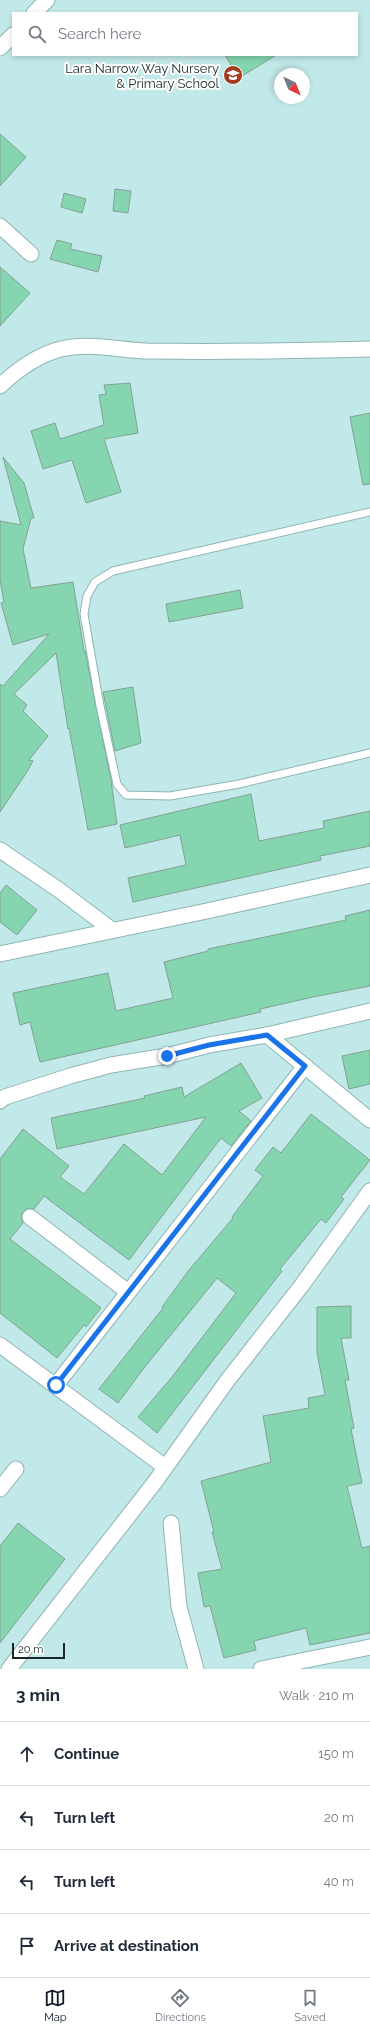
<!DOCTYPE html>
<html lang="en">
<head>
<meta charset="utf-8">
<style>
  :root { --surface:#fff; --page:#f6f6f7; --text:#1f2937; --muted:#747a83; --line:#e0e1e3; --accent:#111827 }
  body { margin:0; font-family:Raleway,sans-serif; background:var(--page); color:var(--text) }
  .compass { position:absolute; left:274px; top:68px; width:36px; height:36px; border-radius:50%; background:var(--surface); box-shadow:0 2px 6px #0003; rotate:137deg }
  .scale { position:absolute; left:12px; bottom:10px; width:53px; box-sizing:border-box; padding-left:4px; border:2px solid #182727; border-top:0; font-size:11px; line-height:14px; white-space:nowrap; color:#182727; -webkit-text-stroke:3px #fff; paint-order:stroke }
  .stop { position:absolute; width:12px; height:12px; margin:-9px; border:3px solid #1a73e8; border-radius:50%; background:#fff }
  .stop.end { background:#1a73e8; border-color:#fff; box-shadow:0 1px 4px #0008 }
  .list { margin:0; padding:0; list-style:none }
  h2 { display:flex; justify-content:space-between; align-items:center; height:52px; margin:0; padding:0 16px; font-size:17px }
  h2 small { font-size:13px; font-weight:400; color:var(--muted) }
  .list li { display:grid; grid-template-columns:26px 1fr auto; gap:12px; align-items:center; box-sizing:border-box; height:64px; padding:0 16px; border-top:1px solid var(--line) }
  .list b { display:block; font-size:15px; white-space:nowrap }
  .list em { font-size:13px; font-style:normal; color:var(--muted) }
  .icon { flex:none; width:22px; height:22px; fill:none; stroke:currentColor; stroke-width:2; stroke-linecap:round; stroke-linejoin:round }
  .map { position:relative; flex:none; width:370px; height:1669px; overflow:hidden }
  .search { position:absolute; background:var(--surface); box-shadow:0 2px 6px #0003; left:12px; right:12px; top:12px; height:44px; display:flex; align-items:center; gap:10px; box-sizing:border-box; padding:0 14px; border-radius:0px; color:var(--muted); font-size:15px }
  .sheet { height:308px; background:var(--surface) }
  nav { display:flex; justify-content:space-around; align-items:center; box-sizing:border-box; height:56px; border-top:1px solid var(--line); background:var(--surface); font-size:11px; color:var(--muted) }
  nav a { display:grid; justify-items:center; gap:2px }
  nav .on { color:var(--accent) }
  .map>svg:first-child { display:block }
  .building { fill:#85d5b1; stroke:#83a293 }
  .lines { fill:none; stroke-linecap:round; stroke-linejoin:round }
  .lane-casing { stroke:#8fb4b5; stroke-width:9 }
  .street-casing { stroke:#8fb4b5; stroke-width:17 }
  .lane { stroke:#fff; stroke-width:7 }
  .street { stroke:#fff; stroke-width:15 }
  .route { stroke:#1a73e8; stroke-width:5 }
  .labels { text-anchor:middle; stroke-width:4; stroke-linejoin:round; paint-order:stroke }
  .poi-label { font-size:13px; fill:#182727; stroke:#fff; text-anchor:end }
</style>
</head>
<body>
<div class="map">
<svg width="370" height="1669" viewBox="0 0 370 1669">
  <rect width="100%" height="100%" fill="#c2e9e9"/>
  <g class="building">
    <path d="M 225,55 L 276,55 L 239,78 Z"/>
    <path d="M 0,134 L 26,157 L 0,186 Z"/>
    <path d="M 115,189 L 131,191 L 128,213 L 113,211 Z"/>
    <path d="M 64,193 L 86,199 L 82,213 L 61,207 Z"/>
    <path d="M 57,240 L 72,244 L 70,249 L 102,256 L 98,272 L 50,259 Z"/>
    <path d="M 0,267 L 30,293 L 0,326 Z"/>
    <path d="M 130,383 L 138,433 L 104,439 L 121,492 L 86,503 L 72,460 L 43,469 L 31,431 L 55,423 L 60,439 L 104,425 L 99,395 L 106,394 L 104,385 Z"/>
    <path d="M 370,413 L 370,484 L 363,485 L 350,417 Z"/>
    <path d="M 3,457 L 24,483 L 34,518 L 31,518 L 23,549 L 31,588 L 73,582 L 84,651 L 85,651 L 111,780 L 117,824 L 88,830 L 69,728 L 68,729 L 56,653 L 14,694 L 27,705 L 23,711 L 48,736 L 29,760 L 33,761 L 27,772 L 0,812 L 0,684 L 3,686 L 49,634 L 13,645 L 1,603 L 4,602 L 0,580 L 0,521 L 21,525 Z"/>
    <path d="M 240,590 L 243,608 L 169,622 L 166,604 Z"/>
    <path d="M 133,687 L 141,743 L 115,751 L 103,692 Z"/>
    <path d="M 251,794 L 259,841 L 324,828 L 323,821 L 370,811 L 370,846 L 320,856 L 321,860 L 133,902 L 128,878 L 186,865 L 180,835 L 125,848 L 120,825 Z"/>
    <path d="M 6,885 L 37,910 L 17,935 L 0,922 L 0,893 Z"/>
    <path d="M 370,910 L 370,986 L 313,997 L 260,1009 L 261,1012 L 40,1062 L 30,1022 L 20,1025 L 13,993 L 108,973 L 116,1011 L 173,998 L 164,962 L 208,951 L 208,949 L 346,920 L 345,916 Z"/>
    <path d="M 370,1050 L 370,1084 L 349,1089 L 342,1056 Z"/>
    <path d="M 241,1063 L 262,1098 L 239,1111 L 251,1121 L 231,1146 L 221,1138 L 129,1260 L 44,1196 L 34,1209 L 27,1209 L 23,1212 L 21,1216 L 23,1223 L 10,1239 L 101,1308 L 86,1327 L 84,1325 L 57,1358 L 0,1313 L 0,1159 L 23,1129 L 69,1166 L 60,1177 L 84,1194 L 124,1144 L 162,1175 L 206,1117 L 57,1149 L 51,1118 L 145,1098 L 144,1096 L 182,1087 L 184,1097 Z"/>
    <path d="M 311,1114 L 370,1160 L 341,1197 L 344,1199 L 326,1223 L 321,1219 L 280,1269 L 282,1271 L 157,1433 L 138,1417 L 172,1377 L 236,1293 L 217,1278 L 144,1368 L 118,1403 L 99,1389 L 163,1308 L 162,1307 L 189,1270 L 233,1218 L 232,1217 L 263,1176 L 255,1170 L 273,1147 L 281,1153 Z"/>
    <path d="M 351,1306 L 351,1338 L 341,1338 L 349,1380 L 345,1380 L 354,1428 L 351,1429 L 362,1483 L 347,1486 L 362,1548 L 370,1546 L 370,1633 L 310,1645 L 306,1628 L 254,1641 L 256,1650 L 224,1658 L 210,1606 L 204,1607 L 198,1573 L 222,1569 L 212,1532 L 214,1532 L 201,1481 L 271,1462 L 263,1416 L 309,1408 L 308,1398 L 325,1395 L 317,1352 L 317,1307 Z"/>
    <path d="M 18,1523 L 65,1559 L 0,1643 L 0,1546 Z"/>
  </g>
  <g class="lines">
    <g class="lane-casing">
      <path id="lane" d="M 370,512 L 113,571 L 95,582 L 87,596 L 84,614 L 100,706 L 117,784 L 126,795 L 170,796 L 239,784 L 370,753"/>
    </g>
    <g class="street-casing">
      <g id="street">
        <path d="M 34,13 L 47,0"/>
        <path d="M 0,48 L 13,35"/>
        <path d="M 0,226 L 31,254"/>
        <path d="M 0,386 C 18,369 37,355 61,349 C 88,342 119,350 146,351 C 221,352 295,351 370,349"/>
        <path d="M 0,850 L 59,890 L 112,930"/>
        <path d="M 0,954 L 207,911 L 370,875"/>
        <path d="M 267,1035 L 370,1011"/>
        <path d="M 0,1101 L 5,1097 L 70,1076 L 111,1065 L 167,1056 L 209,1045 L 267,1035 L 370,1120"/>
        <path d="M 30,1217 L 128,1292"/>
        <path d="M 0,1345 L 165,1467"/>
        <path d="M 56,1385 L 305,1066"/>
        <path d="M 0,1489 L 16,1469"/>
        <path d="M 171,1523 L 179,1607 L 196,1669"/>
        <path d="M 9,1669 L 155,1482 L 227,1381 L 302,1285 L 370,1191"/>
        <path d="M 261,1669 L 370,1647"/>
      </g>
    </g>
    <use href="#lane" class="lane"/>
    <use href="#street" class="street"/>
  </g>
  <g class="lines">
    <path class="route" d="M 56,1385 L 305,1066 L 267,1035 L 209,1045 L 167,1056"/>
  </g>
  <defs>
    <g id="school-disc" transform="scale(1)"><circle r="9.5" fill="#a23a1f" stroke="#fff"/><path d="M0-5L7-2L0 1L-7-2ZM-4 1L0 2.5L4 1V4Q0 6-4 4Z" fill="#fff"/></g>
  </defs>
  <g fill-rule="evenodd">
    <use href="#school-disc" x="233" y="75"/>
  </g>
  <g class="labels">
    <g class="poi-label">
      <text x="219" y="73">Lara Narrow Way Nursery<tspan x="219" dy="15">&amp; Primary School</tspan></text>
    </g>
  </g>
</svg>
<svg class="compass" viewBox="-18 -18 36 36"><path d="M0-13l5 13h-10z" fill="#e53935"/><path d="M0 13l5-13h-10z" fill="#747a83"/></svg>
<div class="scale">20 m</div>
<div class="stop" style="left:56px;top:1385px"></div>
<div class="stop end" style="left:167px;top:1056px"></div>
<div class="search"><svg class="icon" aria-label="search" viewBox="0 0 24 24"><circle cx="10" cy="10" r="6"/><path d="M15 15l6 6"/></svg>Search here</div>
</div>
<section class="sheet">
<h2>3 min<small>Walk · 210 m</small></h2>
<ul class="list">
<li><svg class="icon" aria-label="ahead" viewBox="0 0 24 24"><path d="M12 20V5M6 11l6-6 6 6"/></svg><div><b>Continue</b></div><em>150 m</em></li>
<li><svg class="icon" aria-label="left" viewBox="0 0 24 24"><path d="M17 20v-9H6M10 6l-5 5 5 5"/></svg><div><b>Turn left</b></div><em>20 m</em></li>
<li><svg class="icon" aria-label="left" viewBox="0 0 24 24"><path d="M17 20v-9H6M10 6l-5 5 5 5"/></svg><div><b>Turn left</b></div><em>40 m</em></li>
<li><svg class="icon" aria-label="arrive" viewBox="0 0 24 24"><path d="M6 21V4h12l-3 4 3 4H6"/></svg><div><b>Arrive at destination</b></div></li>
</ul>
</section>
<nav>
<a class="on"><svg class="icon" aria-label="map" viewBox="0 0 24 24"><path d="M3 6l6-2 6 2 6-2v14l-6 2-6-2-6 2zM9 4v14M15 6v14"/></svg>Map</a>
<a><svg class="icon" aria-label="directions" viewBox="0 0 24 24"><path d="M12 3l9 9-9 9-9-9zM9 14v-3h6M13 9l2 2-2 2"/></svg>Directions</a>
<a><svg class="icon" aria-label="saved" viewBox="0 0 24 24"><path d="M7 4h10v16l-5-4-5 4z"/></svg>Saved</a>
</nav>
</body>
</html>
